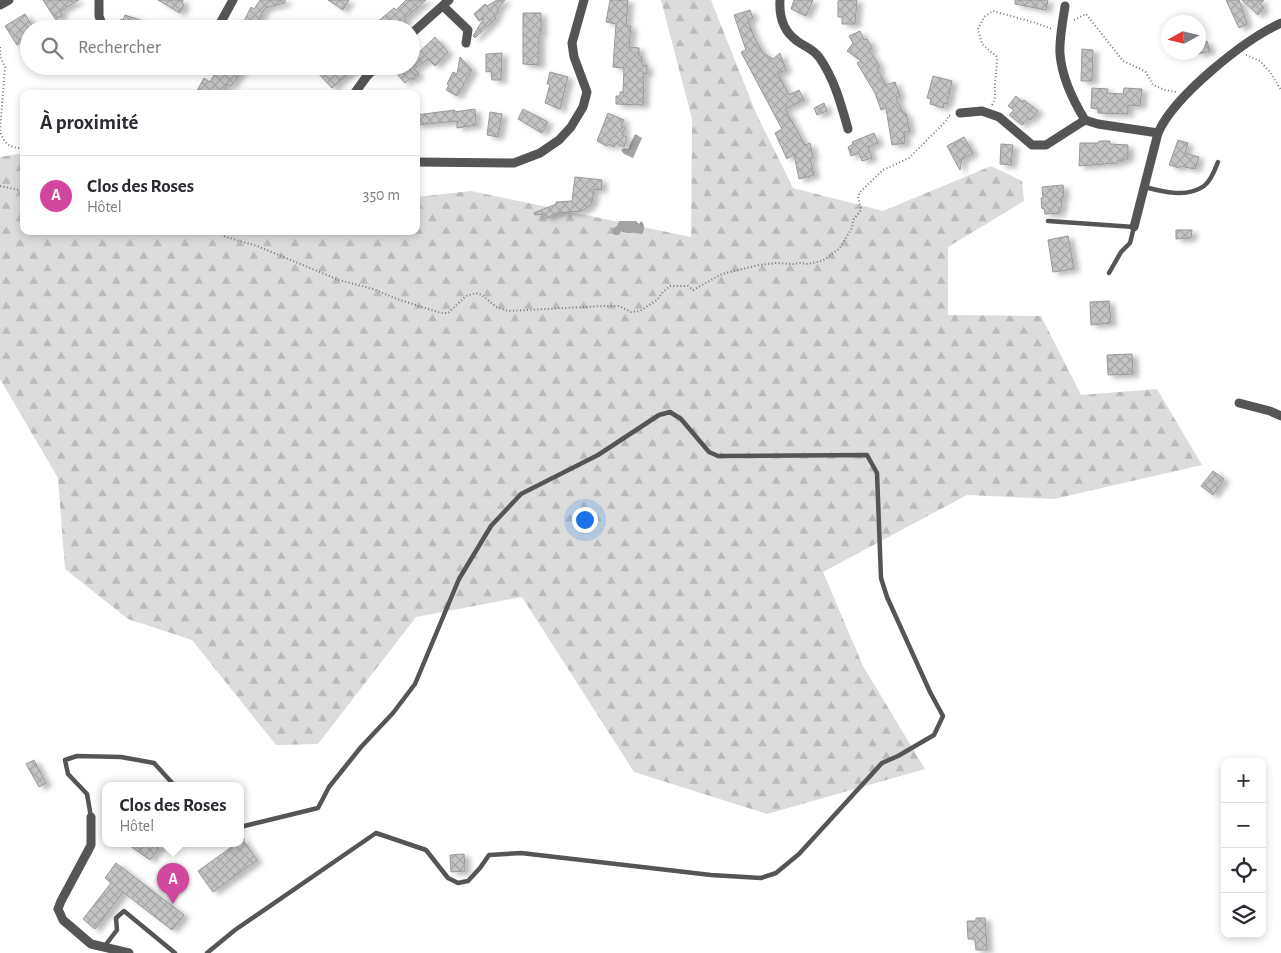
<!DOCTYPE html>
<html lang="fr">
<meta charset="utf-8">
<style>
:root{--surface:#fff;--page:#f2f2f3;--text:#2b2b33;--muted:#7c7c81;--line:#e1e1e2;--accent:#ea580c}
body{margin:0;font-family:"Alegreya Sans",sans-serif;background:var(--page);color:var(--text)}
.controls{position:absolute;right:15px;bottom:15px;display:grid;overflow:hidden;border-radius:10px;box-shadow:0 2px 8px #0003}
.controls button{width:45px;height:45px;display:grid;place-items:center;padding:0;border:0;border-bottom:1px solid var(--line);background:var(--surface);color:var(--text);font:25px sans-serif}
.compass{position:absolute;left:1161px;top:15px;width:45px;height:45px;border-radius:50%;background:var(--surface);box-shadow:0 2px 8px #0003;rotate:262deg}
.you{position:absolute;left:584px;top:519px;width:18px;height:18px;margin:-12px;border:4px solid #fff;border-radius:50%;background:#1a73e8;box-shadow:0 0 0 8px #1a73e833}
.badge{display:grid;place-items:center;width:32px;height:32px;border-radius:50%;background:var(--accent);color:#fff;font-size:16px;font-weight:700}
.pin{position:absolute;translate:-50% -41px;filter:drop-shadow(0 1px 2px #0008)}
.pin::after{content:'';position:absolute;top:26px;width:18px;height:15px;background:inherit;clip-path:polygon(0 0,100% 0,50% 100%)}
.popup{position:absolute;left:102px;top:782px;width:142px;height:65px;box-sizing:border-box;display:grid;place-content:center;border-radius:10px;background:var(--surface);filter:drop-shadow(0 1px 4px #0005);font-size:16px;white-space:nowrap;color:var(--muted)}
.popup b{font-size:19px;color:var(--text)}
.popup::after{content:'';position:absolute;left:50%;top:100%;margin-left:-10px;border:10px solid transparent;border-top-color:var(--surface)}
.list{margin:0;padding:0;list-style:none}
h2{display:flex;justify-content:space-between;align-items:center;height:65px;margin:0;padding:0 20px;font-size:21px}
h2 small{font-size:16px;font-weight:400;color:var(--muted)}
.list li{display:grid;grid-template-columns:32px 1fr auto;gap:15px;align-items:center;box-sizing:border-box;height:80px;padding:0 20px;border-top:1px solid var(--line)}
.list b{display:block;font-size:19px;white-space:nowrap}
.list p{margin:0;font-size:16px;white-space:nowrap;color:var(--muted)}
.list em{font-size:16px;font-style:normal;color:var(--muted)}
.icon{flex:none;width:28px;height:28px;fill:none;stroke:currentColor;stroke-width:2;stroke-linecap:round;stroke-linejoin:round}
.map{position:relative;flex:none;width:1281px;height:953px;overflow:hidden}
.search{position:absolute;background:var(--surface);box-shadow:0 2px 8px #0003;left:20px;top:20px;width:400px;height:55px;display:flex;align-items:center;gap:12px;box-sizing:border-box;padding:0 18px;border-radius:28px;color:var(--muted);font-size:19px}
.panel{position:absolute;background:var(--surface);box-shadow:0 2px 8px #0003;left:20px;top:90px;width:400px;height:145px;border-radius:10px}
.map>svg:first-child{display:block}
</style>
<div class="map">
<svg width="1281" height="953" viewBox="0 0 1281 953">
<defs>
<pattern id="forest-firs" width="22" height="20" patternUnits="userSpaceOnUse" patternTransform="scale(1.25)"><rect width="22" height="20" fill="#dcdcdc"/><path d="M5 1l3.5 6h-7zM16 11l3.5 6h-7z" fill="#bbb"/></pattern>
<pattern id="water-ripples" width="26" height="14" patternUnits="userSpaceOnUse" patternTransform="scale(1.25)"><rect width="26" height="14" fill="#a3a3a3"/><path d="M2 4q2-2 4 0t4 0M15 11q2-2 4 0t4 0" fill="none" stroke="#8b8b8b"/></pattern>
<pattern id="building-cross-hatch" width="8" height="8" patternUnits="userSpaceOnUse" patternTransform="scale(1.25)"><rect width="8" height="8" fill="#c4c4c4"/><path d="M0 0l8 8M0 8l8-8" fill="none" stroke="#a7a7a7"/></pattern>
<filter id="shadow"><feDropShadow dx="5.5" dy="3" stdDeviation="2.5" flood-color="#0004"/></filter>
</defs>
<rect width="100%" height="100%" fill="#fff"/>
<polygon fill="url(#forest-firs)" points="661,0 711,0 756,113 793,188 883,211 991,166 1022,181 1024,201 948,247 948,315 1041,316 1081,395 1157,389 1202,465 1054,499 967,495 823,572 863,666 925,769 767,814 634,772 522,597 416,617 318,744 276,745 192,640 128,619 65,569 58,478 0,379 0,157 24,153 24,231 416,231 416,197 471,191 691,237 692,119"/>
<g fill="url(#water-ripples)">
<polygon points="635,134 642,138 633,158 624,154 621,150 624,148 628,149"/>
<path d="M619,221H636L639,224L641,221C645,225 645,229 642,234C635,231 628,235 621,231L619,235H615L612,233V229L617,226Z"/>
</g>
<g fill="url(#building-cross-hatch)" stroke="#999" filter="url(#shadow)">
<polygon points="43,0 79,0 60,11 62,15 56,20"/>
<polygon points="158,0 183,0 182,3 184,5 180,13"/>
<polygon points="260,0 285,0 285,3 265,8 254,29 240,29 251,7 254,9"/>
<polygon points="328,0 349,0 343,10"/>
<polygon points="406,0 426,0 404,19 406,20 399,27 396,23 390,29 369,29 394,8 396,10"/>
<polygon points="497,0 505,0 497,10 498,12 494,15 496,18 475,38 473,36 484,18 479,21 474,14 485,4 487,6"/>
<polygon points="610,0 628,0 626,26 631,26 629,47 639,48 639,56 642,57 642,65 647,65 647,74 644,73 643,105 616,104 616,96 620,96 620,92 623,92 624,68 613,67 616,24 606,22"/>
<polygon points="794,0 813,0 806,16 791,9"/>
<polygon points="842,0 857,0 855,24 842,24 842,17 838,17 838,1"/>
<polygon points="1015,0 1048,0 1046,10 1015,4"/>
<polygon points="1226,0 1239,0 1247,24 1239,28"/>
<polygon points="1242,0 1264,0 1260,4 1264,8 1258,15"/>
<polygon points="750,10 753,18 748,20 754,37 763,53 773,59 780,53 786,70 778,74 789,95 799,90 804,100 785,109 805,145 810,143 813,157 810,158 814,175 799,179 794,154 787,159 775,133 782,129 741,52 746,50 734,15"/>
<polygon points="523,13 541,13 541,34 539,34 539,65 523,64"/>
<polygon points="25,14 34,29 29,29 29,36 17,45 5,26"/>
<polygon points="125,15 152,24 151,29 134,26 133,29 117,29 121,19 123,20"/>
<polygon points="860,31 864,40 867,39 872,48 869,50 880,67 877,69 886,85 895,82 900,97 896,98 903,113 906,113 910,132 904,132 905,143 892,145 886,108 881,110 875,93 857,63 861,61 847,51 853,43 849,36"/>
<polygon points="435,37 448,52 435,66 428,59 414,69 419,74 413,80 411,78 405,83 390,66 411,66 411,60"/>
<polygon points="1207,41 1210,51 1198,54 1198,44"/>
<polygon points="1082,49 1093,50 1092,81 1081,81"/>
<polygon points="502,53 501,80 492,80 491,71 486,72 486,54"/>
<polygon points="460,57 472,70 457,96 446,90 449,85 447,84 453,72 457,74"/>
<polygon points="219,66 245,66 231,86 228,84 221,94 195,94 204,78 210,82"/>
<polygon points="323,66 357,66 332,88 317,72"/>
<polygon points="550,72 568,77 560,109 545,103 550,84 547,84"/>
<polygon points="933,76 952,81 947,104 944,103 943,108 930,104 931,99 927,98"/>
<polygon points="1092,88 1108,89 1107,93 1123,94 1124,88 1142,89 1140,106 1128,105 1128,114 1098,113 1098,109 1091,108"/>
<polygon points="1016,96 1023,102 1024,100 1038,111 1030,120 1028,118 1022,125 1009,115 1014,110 1008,106"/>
<polygon points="824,103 827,111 817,115 814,108"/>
<polygon points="475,109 476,125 457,128 457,121 416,125 416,115 455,110 454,112"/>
<polygon points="523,109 548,122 542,133 518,119"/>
<polygon points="490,112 502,114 498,137 487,135"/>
<polygon points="608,113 624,120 621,126 625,128 622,135 627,137 624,147 616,143 614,147 609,144 607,146 597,141"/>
<polygon points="874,133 878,143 868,147 872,158 862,161 859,153 851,156 848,147 853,144 852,142"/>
<polygon points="964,137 973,153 962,159 960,170 947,146"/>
<polygon points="1178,140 1188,143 1185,153 1199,157 1195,169 1180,166 1179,168 1169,165"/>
<polygon points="1099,141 1110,141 1110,144 1128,145 1128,159 1123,159 1123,161 1117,161 1117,163 1079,166 1080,143 1098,143"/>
<polygon points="1001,144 1013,145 1011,165 1000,164"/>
<polygon points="575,177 602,180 601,190 594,189 592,202 589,206 582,211 557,213 547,218 545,214 535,215 534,213 556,204 556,202 572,201"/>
<polygon points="1063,185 1064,197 1061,197 1062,207 1060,207 1060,213 1045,214 1044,208 1042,209 1041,198 1043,198 1042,187"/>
<polygon points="1176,230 1192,230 1191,238 1176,239"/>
<polygon points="1068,236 1074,269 1053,272 1048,240"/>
<polygon points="1109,301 1111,323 1091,325 1090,302"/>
<polygon points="1132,354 1133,374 1108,375 1107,355"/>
<polygon points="1213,471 1224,479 1213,495 1201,486"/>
<polygon points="34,760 46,783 39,787 26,764"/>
<polygon points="244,838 244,841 257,860 213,892 198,871 237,843 240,843 240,840"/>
<polygon points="126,843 162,843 150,860"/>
<polygon points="464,854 465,871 451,872 450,855"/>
<polygon points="116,863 184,915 172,930 123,892 95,929 83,919 111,883 105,878"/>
<polygon points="976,918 985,918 987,950 976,950 975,939 968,939 967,921 976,921"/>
</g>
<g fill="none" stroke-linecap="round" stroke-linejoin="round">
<g stroke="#777" stroke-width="2" stroke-dasharray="1 2.5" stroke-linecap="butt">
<polyline points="1074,20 1086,14 1123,61 1145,71 1153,85 1165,90 1176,92"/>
<path d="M0,47V56L5,67L0,131C5,145 9,147 24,149"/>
<polyline points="1246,55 1260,61 1270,72 1281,90"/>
<path d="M992,105C997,97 994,91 995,82C996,73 997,66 997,57L982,44L978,29L984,17L993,11L1036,23L1052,29"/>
<polyline points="0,186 24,191"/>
<polyline points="181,231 190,231"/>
<polyline points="215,231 226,237 257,246 339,280 373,289 397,299 441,313 448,313 466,296 476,293 482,295 496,307 508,311 604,306 619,306 631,312 640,311 657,300 663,292 670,286 688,286 693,290 722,274 759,265 776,263 793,264 800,263 808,264 822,261 839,249 852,228 853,220 861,210 858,196 861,191 883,170 909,158 947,120 948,116 952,115"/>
</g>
<g stroke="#555" stroke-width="4.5">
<path d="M1145,187C1163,192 1187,198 1204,186C1211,181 1215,170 1218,162"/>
<polyline points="1048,221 1134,227 1130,243 1121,252 1109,273"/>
<polyline points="91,817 87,794 68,774 65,760 77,756 121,757 154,763 174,785"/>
<polyline points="104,947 117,930 116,918 124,911 175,953"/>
<polyline points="207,953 235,930 376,833 426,850 448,878 458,883 468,881 480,868 489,855 521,853 711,875 761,878 776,873 799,854 882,763 898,756 934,735 943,716 930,692 887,597 881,578 877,473 867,455 718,456 709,452 681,419 670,412 659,415 598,455 521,494 491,526 459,579 415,684 393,713 361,747 329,787 318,808 240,827"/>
</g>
<g stroke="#555" stroke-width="9">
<polyline points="99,0 99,16 104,29"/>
<path d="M780,0C779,16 783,31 797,41C805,47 812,48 819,57C834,78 841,104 848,129"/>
<polyline points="0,5 9,0"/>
<polyline points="443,6 468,30 466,43"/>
<path d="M1065,6C1063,21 1059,39 1060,54C1062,78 1072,99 1085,120"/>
<polyline points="217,29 233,0"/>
<polyline points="411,34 449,0"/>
<polyline points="354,94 367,76 377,66"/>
<polyline points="960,113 982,111 999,117 1032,145 1046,145 1085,120 1098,124 1158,133"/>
<polyline points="416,162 514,163 540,153 559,140 571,127 583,107 587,92 574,57 572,43 584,0"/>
<path d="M1134,227L1158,133C1174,96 1244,40 1281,23"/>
<polyline points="1239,403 1270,411 1281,416"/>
<polyline points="91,817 91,845 61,901 58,909 63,920 91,944 129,953"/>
</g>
</g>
</svg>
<div class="controls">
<button>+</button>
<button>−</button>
<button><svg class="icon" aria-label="locate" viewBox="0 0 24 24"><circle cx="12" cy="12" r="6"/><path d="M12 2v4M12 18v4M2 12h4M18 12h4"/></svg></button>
<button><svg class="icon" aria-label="layers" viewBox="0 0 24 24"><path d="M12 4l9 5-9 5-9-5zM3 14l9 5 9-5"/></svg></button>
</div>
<svg class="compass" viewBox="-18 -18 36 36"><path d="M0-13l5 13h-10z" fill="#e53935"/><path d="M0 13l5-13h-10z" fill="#7c7c81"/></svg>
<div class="you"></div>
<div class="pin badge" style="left:173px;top:904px;background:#d1479c">A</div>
<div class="popup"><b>Clos des Roses</b>Hôtel</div>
<div class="search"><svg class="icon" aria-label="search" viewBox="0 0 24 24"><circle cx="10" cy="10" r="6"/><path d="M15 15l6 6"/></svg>Rechercher</div>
<section class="panel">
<h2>À proximité<small></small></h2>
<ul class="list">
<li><span class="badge" style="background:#d1479c">A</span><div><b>Clos des Roses</b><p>Hôtel</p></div><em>350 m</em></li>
</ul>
</section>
</div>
